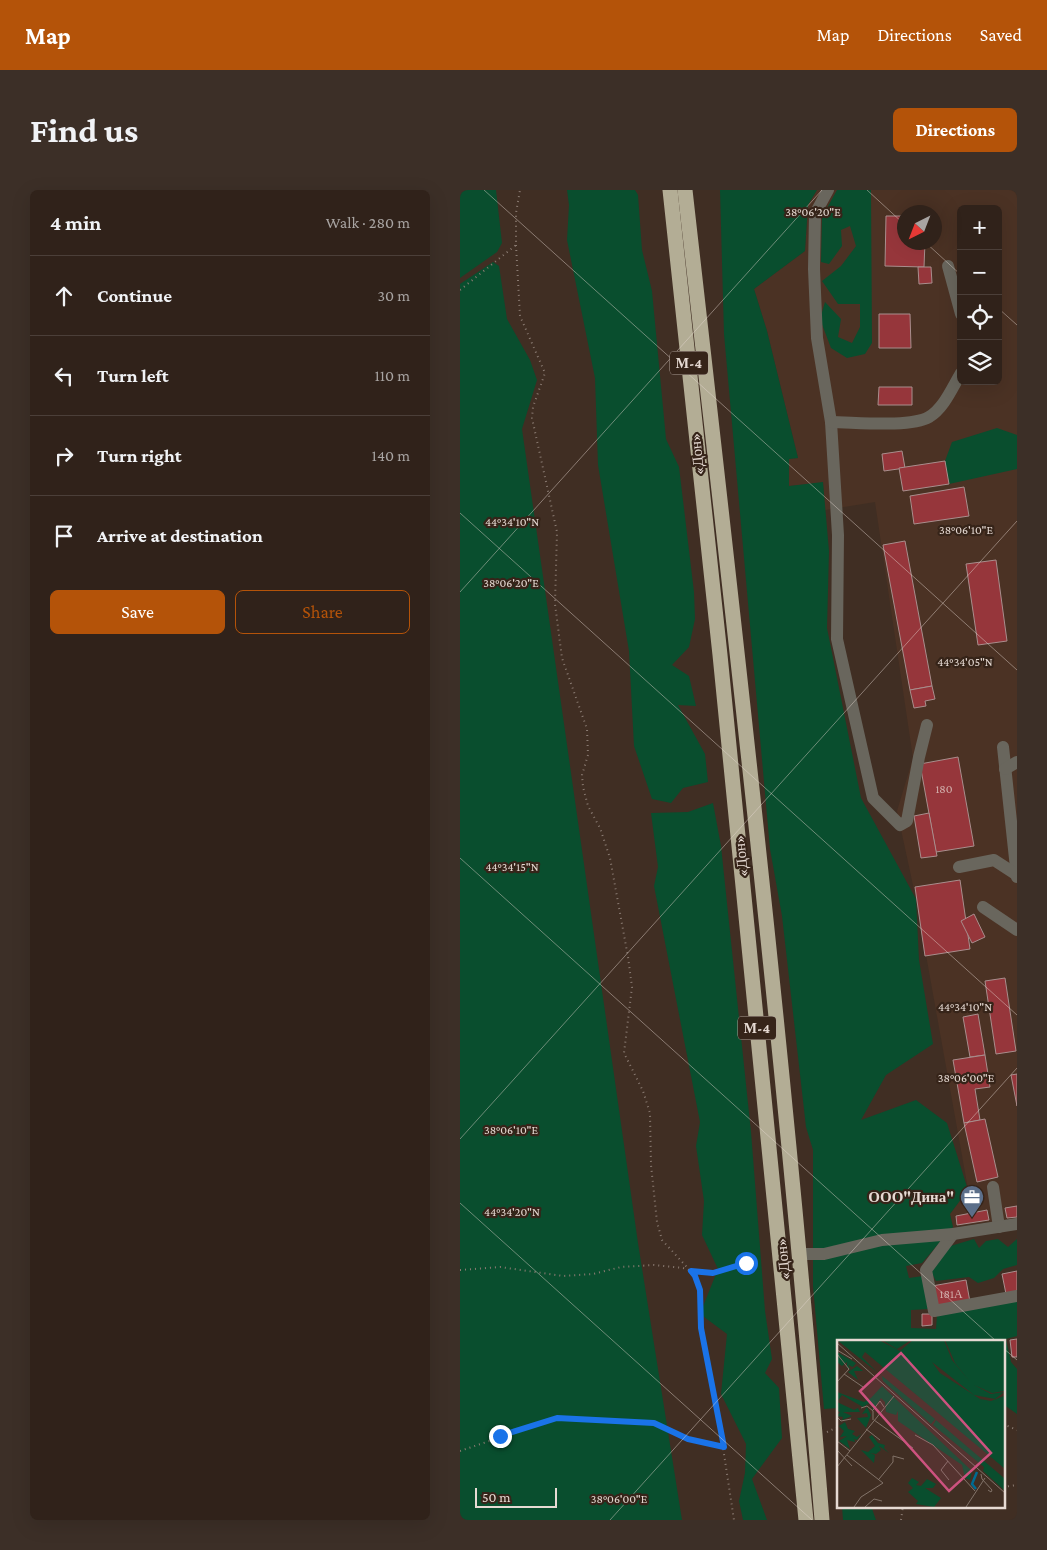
<!DOCTYPE html>
<meta charset="utf-8">
<style>
:root{--surface:#30221a;--page:#3c2f27;--text:#f1f3f6;--muted:#a8a4a2;--line:#4b3f39;--accent:#b45309}
body{margin:0;font-family:"Crimson Pro",serif;background:var(--page);color:var(--text)}
.controls{position:absolute;right:15px;top:15px;display:grid;overflow:hidden;border-radius:8px;box-shadow:0 5px 20px #0002}
.controls button{width:45px;height:45px;display:grid;place-items:center;padding:0;border:0;border-bottom:1px solid var(--line);background:var(--surface);color:var(--text);font:25px sans-serif}
.compass{position:absolute;left:437px;top:15px;width:45px;height:45px;border-radius:50%;background:var(--surface);box-shadow:0 5px 20px #0002;rotate:222deg}
.scale{position:absolute;left:15px;bottom:12px;width:82px;box-sizing:border-box;padding-left:5px;border:2px solid #e6dad3;border-top:0;font-size:14px;line-height:18px;white-space:nowrap;color:#e6dad3;-webkit-text-stroke:4px #362419;paint-order:stroke}
.stop{position:absolute;width:15px;height:15px;margin:-11px;border:4px solid #1a73e8;border-radius:50%;background:#fff}
.stop.end{background:#1a73e8;border-color:#fff;box-shadow:0 1px 5px #0008}
.list{margin:0;padding:0;list-style:none}
h2{display:flex;justify-content:space-between;align-items:center;height:65px;margin:0;padding:0 20px;font-size:21px}
h2 small{font-size:16px;font-weight:400;color:var(--muted)}
.list li{display:grid;grid-template-columns:32px 1fr auto;gap:15px;align-items:center;box-sizing:border-box;height:80px;padding:0 20px;border-top:1px solid var(--line)}
.list b{display:block;font-size:19px;white-space:nowrap}
.list em{font-size:16px;font-style:normal;color:var(--muted)}
.actions{display:flex;gap:10px;padding:15px 20px}
.actions a{flex:1;padding:11px 0;border:1px solid var(--accent);border-radius:8px;text-align:center;font-size:18px;color:var(--accent)}
.actions .main{background:var(--accent);color:#fff}
.icon{flex:none;width:28px;height:28px;fill:none;stroke:currentColor;stroke-width:2;stroke-linecap:round;stroke-linejoin:round}
.map{position:relative;flex:none;width:557px;height:1330px;overflow:hidden;border-radius:8px}
header{display:flex;align-items:center;gap:30px;box-sizing:border-box;height:70px;padding:0 25px;background:var(--accent);color:#fff}
header strong{font-size:24px}
nav{display:flex;gap:28px;margin-inline-start:auto;font-size:18px}
.intro{display:flex;align-items:center;justify-content:space-between;box-sizing:border-box;height:120px;padding:0 30px}
h1{margin:0;font-size:35px}
.button{padding:12px 22px;border-radius:8px;background:var(--accent);color:#fff;font-size:18px;font-weight:700}
main{display:flex;gap:30px;padding:0 30px}
aside{flex:1;background:var(--surface);border-radius:8px;box-shadow:0 5px 20px #0002}
.map>svg:first-child{display:block}
</style>
<header>
<strong>Map</strong>
<nav><a>Map</a><a>Directions</a><a>Saved</a></nav>
</header>
<div class="intro"><h1>Find us</h1><a class="button">Directions</a></div>
<main>
<aside>
<h2>4 min<small>Walk · 280 m</small></h2>
<ul class="list">
<li><svg class="icon" aria-label="ahead" viewBox="0 0 24 24"><path d="M12 20V5M6 11l6-6 6 6"/></svg><div><b>Continue</b></div><em>30 m</em></li>
<li><svg class="icon" aria-label="left" viewBox="0 0 24 24"><path d="M17 20v-9H6M10 6l-5 5 5 5"/></svg><div><b>Turn left</b></div><em>110 m</em></li>
<li><svg class="icon" aria-label="right" viewBox="0 0 24 24"><path d="M7 20v-9h11M14 6l5 5-5 5"/></svg><div><b>Turn right</b></div><em>140 m</em></li>
<li><svg class="icon" aria-label="arrive" viewBox="0 0 24 24"><path d="M6 21V4h12l-3 4 3 4H6"/></svg><div><b>Arrive at destination</b></div></li>
</ul>
<div class="actions"><a class="main">Save</a><a>Share</a></div>
</aside>
<div class="map">
<svg width="557" height="1330" viewBox="0 0 557 1330">
<rect width="100%" height="100%" fill="#402e23"/>
<path fill="#4b3224" fill-rule="evenodd" d="M357,0H557V1028L493,1037L490,1024L508,999L456,709L437,621L453,568L415,312L365,320L363,293L329,296V269L338,268L307,141L294,99L345,61L348,15ZM501,19H538V191H501ZM444,22H474V52H444Z"/>
<g fill="#094e2e">
<polygon points="0,0 36,0 42,53 37,62 0,88"/>
<polygon points="107,0 175,0 178,5 182,60 192,101 206,249 219,277 234,402 235,429 229,457 212,475 229,486 236,516 218,515 245,564 248,592 223,598 211,613 192,609 174,556 169,461 138,275 135,188 107,50 109,15"/>
<polygon points="260,0 357,0 348,15 345,61 294,99 307,141 338,268 329,269 329,296 363,292 369,361 367,438 401,608 456,709 459,770 473,854 426,885 401,930 456,910 487,933 508,1000 490,1024 493,1037 462,1073 446,1076 449,1088 463,1086 469,1119 451,1120 451,1138 476,1139 477,1125 557,1109 557,1146 546,1149 551,1172 557,1179 557,1224 543,1214 543,1151 378,1151 378,1218 364,1219 353,1096 353,960 346,937 322,726 310,659 264,144"/>
<polygon points="377,0 411,0 412,153 405,164 387,168 371,158 360,129 365,112 381,129 378,147 392,153 400,137 400,114 378,114 362,91 381,76 396,56 390,36 381,40 382,56 369,74 361,72 362,27"/>
<polygon points="33,72 39,76 47,129 70,170 77,190 62,239 178,1053 222,1330 0,1330 0,94"/>
<polygon points="537,238 557,245 557,279 489,294 485,271 492,252"/>
<polygon points="253,613 261,656 291,942 305,1121 312,1169 305,1183 319,1198 322,1248 292,1289 307,1330 283,1330 279,1311 285,1283 286,1254 261,1204 267,1144 240,1124 258,1079 242,1045 244,1011 236,956 240,932 194,696 198,677 191,623 228,622"/>
<polygon points="514,1049 519,1058 526,1051 538,1049 548,1057 557,1049 557,1075 543,1079 534,1088 518,1093 509,1087 476,1091 471,1082 487,1057"/>
<polygon points="382,1316 411,1316 416,1330 383,1330"/>
</g>
<g fill="#96363b" stroke="#a98e8d">
<polygon points="426,26 444,26 444,52 465,52 464,77 425,76"/>
<polygon points="458,77 471,77 472,93 459,94"/>
<polygon points="419,124 450,124 451,158 419,158"/>
<polygon points="419,197 452,197 452,215 418,215"/>
<polygon points="442,261 445,278 424,281 422,264"/>
<polygon points="485,271 489,294 443,301 439,278"/>
<polygon points="504,297 509,326 454,334 450,306"/>
<polygon points="445,351 472,496 450,500 423,355"/>
<polygon points="536,370 547,451 518,455 506,374"/>
<polygon points="472,496 475,509 465,511 466,516 454,518 450,500"/>
<polygon points="498,567 514,656 476,662 460,574"/>
<polygon points="469,623 477,666 461,668 454,626"/>
<polygon points="500,690 510,759 465,766 455,697"/>
<polygon points="514,724 525,747 512,753 501,731"/>
<polygon points="545,788 556,861 536,864 525,791"/>
<polygon points="518,824 525,865 510,867 503,827"/>
<polygon points="525,865 530,897 515,899 520,930 504,933 493,870"/>
<polygon points="557,884 557,916 551,885"/>
<polygon points="525,929 538,987 517,992 504,933"/>
<polygon points="557,1016 557,1027 547,1028 545,1018"/>
<polygon points="527,1020 529,1030 497,1035 496,1026"/>
<polygon points="557,1081 557,1102 546,1104 542,1084"/>
<polygon points="506,1090 510,1112 476,1118 472,1096"/>
<polygon points="462,1124 472,1124 472,1135 462,1136"/>
<polygon points="557,1149 557,1167 552,1167 550,1150"/>
</g>
<g fill="none" stroke-linecap="round" stroke-linejoin="round">
<g stroke="#8a7b72" stroke-width="2" stroke-dasharray="1 4" stroke-linecap="butt">
<polyline points="56,55 60,126 85,183 73,217 72,228 97,342 95,414 102,468 127,539 128,565 122,585 123,597 128,616 140,638 150,668 168,767 172,797 164,863 183,901 190,923 191,975 197,1032 202,1050 235,1086 240,1100 241,1138 259,1231 274,1330"/>
<polyline points="0,100 56,55 56,23 60,0"/>
<polyline points="0,1080 40,1077 103,1086 133,1084 161,1077 194,1075 223,1078 241,1084 253,1083 287,1073"/>
<polyline points="543,1234 557,1240"/>
<polyline points="367,1242 378,1237"/>
<polyline points="0,1261 97,1228 194,1233 228,1249 262,1257"/>
<polyline points="543,1297 557,1295"/>
<polyline points="441,1330 443,1316"/>
</g>
<g stroke="#69665d" stroke-width="12">
<polyline points="368,0 355,24 354,79 357,148 371,232 378,345 377,449 413,608 440,635 447,631 459,567 467,535"/>
<polyline points="488,76 501,124"/>
<path d="M371,232C394,232 450,238 469,227C484,218 492,198 501,183"/>
<polyline points="543,557 557,687"/>
<polyline points="545,579 557,572"/>
<polyline points="499,677 534,670 557,685"/>
<polyline points="523,717 557,740"/>
<polyline points="533,997 539,1037"/>
<polyline points="493,1044 466,1080 474,1121 557,1106"/>
<polyline points="341,1064 364,1064 422,1050 493,1044 557,1034"/>
</g>
<g stroke="#b3ad95" stroke-width="15">
<polyline points="210,0 260,465 346,1330"/>
<path d="M225,0C275,443 327,886 362,1330"/>
</g>
</g>
<g fill="none" stroke-linecap="round" stroke-linejoin="round">
<polyline stroke="#1a73e8" stroke-width="6" points="40,1246 97,1228 194,1233 228,1249 264,1257 241,1138 240,1100 235,1086 231,1081 253,1083 286,1073"/>
</g>
<path fill="none" stroke="#e6dad3" stroke-width="1" stroke-opacity="0.45" d="M24,0L557,480M407,0L444,34M465,52L501,85M538,118L557,135M0,323L557,825M0,402L362,0M0,668L536,1151M0,949L557,331M0,1013L352,1330M543,1158L557,1170M150,1330L557,878"/>
<defs>
<g id="office-pin" transform="scale(1.25)"><path d="M0 17L-7.5 6A9.5 9.5 0 1 1 7.5 6Z" fill="#5c6f8a" stroke="#362419"/><path d="M-6-3h4V-5.5h4V-3h4V5H-6ZM-1-4.5V-3h2v-1.5ZM-6 0V1H6V0Z" fill="#fff"/></g>
</defs>
<g fill-rule="evenodd">
<use href="#office-pin" x="512" y="1007"/>
</g>
<g text-anchor="middle" stroke-width="4.5" stroke-linejoin="round" paint-order="stroke">
<g font-size="12" fill="#d2b1ad">
<text x="484" y="603">180</text>
<text x="491" y="1108">181А</text>
</g>
<g fill="#362419" stroke="#b1a39b" stroke-width="1">
<rect x="210" y="161.5" width="38" height="23" rx="4"/>
<rect x="278" y="826.5" width="38" height="23" rx="4"/>
</g>
<g font-size="14" font-weight="bold" fill="#e6dad3">
<text x="229" y="178">М-4</text>
<text x="297" y="843">М-4</text>
</g>
<g font-size="15" fill="#e6dad3" stroke="#362419">
<text transform="translate(237 264) rotate(-96)" y="5">«Дон»</text>
<text transform="translate(281 666) rotate(-96)" y="5">«Дон»</text>
<text transform="translate(323 1069) rotate(-96)" y="5">«Дон»</text>
</g>
<g font-size="15" font-weight="bold" fill="#e6dad3" stroke="#362419" text-anchor="end">
<text x="494" y="1012">ООО"Дина"</text>
</g>
</g>
<g transform="translate(377 1150)">
<rect width="168" height="168" fill="#402e23"/>
<path d="M0,0H42L63,11L76,0H107L115,20L134,43L118,23L108,0H167V51L155,53L137,45L154,54L167,52L158,59L137,55L95,22L103,33L143,59L154,61L167,56V128L28,12L25,17L39,31L98,79L94,84L46,41L45,36ZM45,0H74L60,9ZM0,12L19,23L16,27L11,25L14,30L20,26L26,31H17L21,40L11,32L14,30L10,27V22L5,26L0,22ZM45,46L135,131L133,140L128,138L125,125L61,81V71L59,75L49,72L48,62L44,58L36,70L34,62L26,67L5,55L0,62L17,70L21,68L23,72H6L15,76L5,80L6,77L0,76L3,72L0,71V52L27,62L34,58ZM30,67L34,75L29,88L20,78L31,77L30,73L25,74ZM99,80L167,138V150L146,131L147,127L96,85ZM8,82L11,89L18,91L15,94L20,97L24,94L20,100L17,99L18,102L10,100L13,109L2,101L10,96L3,97L7,91L2,86ZM35,95L41,103L48,105L47,108L52,113L42,106L44,110L39,114L33,113L38,115L37,123L24,110L31,112L38,106L32,97ZM75,138L82,142L79,145L84,146L90,139L99,144L96,148H88L104,158L97,167L79,164L81,161L71,152L76,148L71,143Z" fill="#094e2e"/>
<path fill="none" stroke="#006b92" stroke-width="2.5" d="M139,149L135,144L140,132"/>
<path fill="none" stroke="#827369" stroke-width="1" d="M0,3L168,153M0,10L15,19M0,14L12,29L0,42M7,34L26,47M24,68L30,66L36,71V80M36,70L43,61L47,67M0,77L4,81L14,79M37,80L76,108M29,89L43,100M78,95L96,105L138,151M0,101L13,111M0,110L15,126M10,115L46,143L24,157L17,167M111,121L104,130L112,140M0,127L57,56M144,134L145,139L155,150L154,152L151,150M42,139L56,122V116L67,119M28,167L37,159L45,161M129,167L148,138"/>
<path fill="#cd527f" fill-opacity="0.15" stroke="#cd527f" stroke-width="2.5" d="M64,13L154,113L112,151L23,51Z"/>
<rect width="168" height="168" fill="none" stroke="#e6dad3" stroke-width="2.5"/>
</g>
<g font-size="12" text-anchor="middle" fill="#e6dad3" stroke="#362419" stroke-width="4.5" stroke-linejoin="round" paint-order="stroke">
<text x="353" y="26">38°06'20"E</text>
<text x="52" y="336">44°34'10"N</text>
<text x="506" y="344">38°06'10"E</text>
<text x="51" y="397">38°06'20"E</text>
<text x="505" y="476">44°34'05"N</text>
<text x="52" y="681">44°34'15"N</text>
<text x="505" y="821">44°34'10"N</text>
<text x="506" y="892">38°06'00"E</text>
<text x="51" y="944">38°06'10"E</text>
<text x="52" y="1026">44°34'20"N</text>
<text x="159" y="1313">38°06'00"E</text>
</g>
</svg>
<div class="controls">
<button>+</button>
<button>−</button>
<button><svg class="icon" aria-label="locate" viewBox="0 0 24 24"><circle cx="12" cy="12" r="6"/><path d="M12 2v4M12 18v4M2 12h4M18 12h4"/></svg></button>
<button><svg class="icon" aria-label="layers" viewBox="0 0 24 24"><path d="M12 4l9 5-9 5-9-5zM3 14l9 5 9-5"/></svg></button>
</div>
<svg class="compass" viewBox="-18 -18 36 36"><path d="M0-13l5 13h-10z" fill="#e53935"/><path d="M0 13l5-13h-10z" fill="#a8a4a2"/></svg>
<div class="scale">50 m</div>
<div class="stop" style="left:286px;top:1073px"></div>
<div class="stop end" style="left:40px;top:1246px"></div>
</div>
</main>
